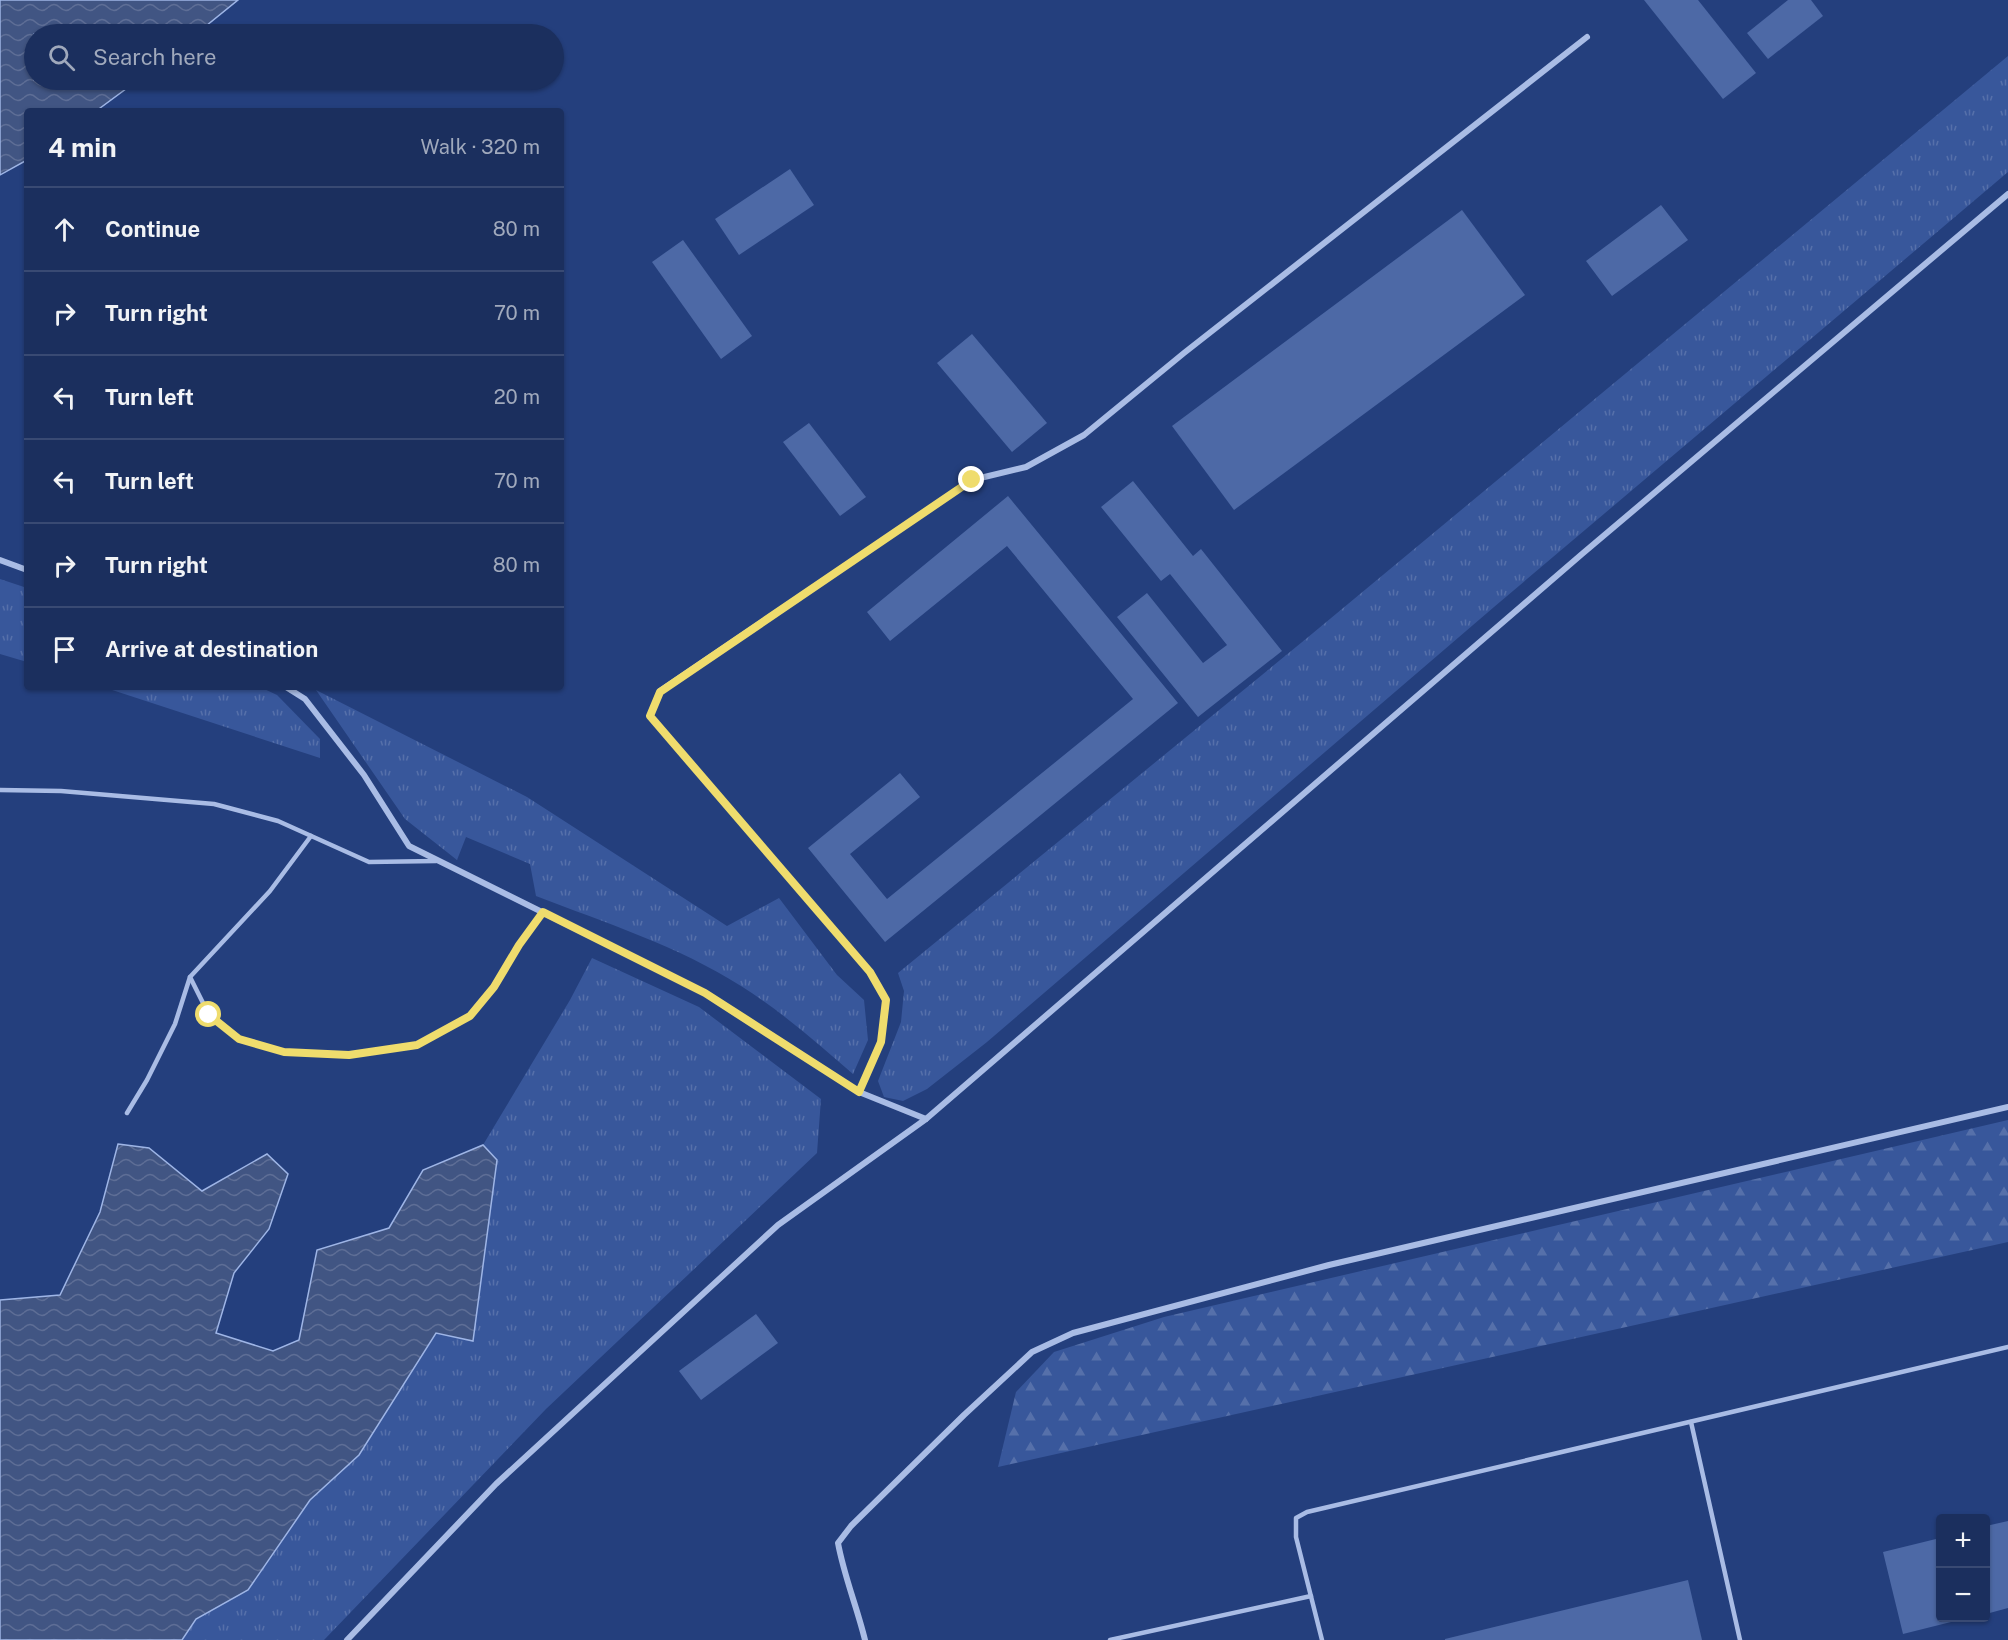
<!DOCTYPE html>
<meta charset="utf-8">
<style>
:root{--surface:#1b2f5e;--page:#283b67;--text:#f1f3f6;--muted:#a0a9bc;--line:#394a73}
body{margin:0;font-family:"Public Sans",sans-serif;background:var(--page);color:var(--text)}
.controls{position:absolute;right:18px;bottom:18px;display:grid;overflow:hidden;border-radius:6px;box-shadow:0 2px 4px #0004}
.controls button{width:54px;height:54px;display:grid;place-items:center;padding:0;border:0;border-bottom:2px solid var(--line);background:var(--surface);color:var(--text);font:30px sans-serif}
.stop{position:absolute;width:18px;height:18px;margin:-14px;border:4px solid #efdc6d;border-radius:50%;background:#fff}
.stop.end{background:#efdc6d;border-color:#fff;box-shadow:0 2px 6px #0008}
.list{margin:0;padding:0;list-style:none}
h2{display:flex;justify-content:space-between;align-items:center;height:78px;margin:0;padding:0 24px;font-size:26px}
h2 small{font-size:20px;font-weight:400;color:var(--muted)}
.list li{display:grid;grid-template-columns:39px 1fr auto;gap:18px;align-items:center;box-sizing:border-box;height:84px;padding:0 24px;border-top:2px solid var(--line)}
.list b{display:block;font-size:22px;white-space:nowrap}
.list em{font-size:20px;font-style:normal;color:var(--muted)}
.icon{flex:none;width:33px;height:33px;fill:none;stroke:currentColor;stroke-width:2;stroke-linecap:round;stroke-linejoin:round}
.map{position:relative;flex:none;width:2008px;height:1640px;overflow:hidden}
.search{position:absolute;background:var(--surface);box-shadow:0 2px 4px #0004;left:24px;top:24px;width:540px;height:66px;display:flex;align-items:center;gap:15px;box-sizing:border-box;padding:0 21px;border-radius:33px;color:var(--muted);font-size:22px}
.panel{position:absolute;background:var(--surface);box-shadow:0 2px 4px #0004;left:24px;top:108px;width:540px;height:582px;border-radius:6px}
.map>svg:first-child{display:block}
</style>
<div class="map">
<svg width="2008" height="1640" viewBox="0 0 2008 1640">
<defs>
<pattern id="grass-tufts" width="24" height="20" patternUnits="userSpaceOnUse" patternTransform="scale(1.5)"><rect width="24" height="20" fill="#38579b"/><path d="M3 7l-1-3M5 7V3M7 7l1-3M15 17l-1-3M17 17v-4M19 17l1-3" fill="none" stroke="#5670aa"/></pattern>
<pattern id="forest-firs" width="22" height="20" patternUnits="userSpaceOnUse" patternTransform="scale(1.5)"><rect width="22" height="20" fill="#38579b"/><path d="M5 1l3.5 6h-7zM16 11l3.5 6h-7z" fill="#5670aa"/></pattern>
<pattern id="water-waves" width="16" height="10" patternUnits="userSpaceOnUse" patternTransform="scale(1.5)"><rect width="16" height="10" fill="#415583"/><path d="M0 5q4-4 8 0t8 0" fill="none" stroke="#5e6e96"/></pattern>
</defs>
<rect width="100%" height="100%" fill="#243f7d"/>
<g fill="url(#grass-tufts)">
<polygon points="2008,56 2008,172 1494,607 987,1042 927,1089 903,1101 884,1097 878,1081 901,1022 904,991 898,973 1307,638"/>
<polygon points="0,579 27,588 27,662 0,654"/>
<polygon points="103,687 260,687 277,695 320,739 320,758"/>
<path d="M316,690L527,797L727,926L779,898L837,975L864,1000L868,1040L853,1074C817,1043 781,1011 741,986C678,946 606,923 536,896L530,864L466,837L457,860L405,819Z"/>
<polygon points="592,958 699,1007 821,1099 817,1153 546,1409 324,1640 182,1640 196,1619 248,1590 310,1500 359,1455 436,1333 473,1341 497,1160 483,1145 570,1000"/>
</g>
<polygon fill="url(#forest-firs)" points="2008,1120 2008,1242 998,1467 1016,1392 1054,1352 1164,1317"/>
<g fill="url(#water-waves)" stroke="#9eb5e6" stroke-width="1.5">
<polygon points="0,0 238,0 196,34 34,34 34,80 138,80 96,111 27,111 27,160 0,175"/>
<polygon points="118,1144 149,1148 202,1191 267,1154 288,1174 269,1229 234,1273 216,1333 273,1351 299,1340 317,1250 389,1228 423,1170 483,1145 497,1160 473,1341 436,1333 359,1455 310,1500 248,1590 196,1619 182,1640 0,1640 0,1300 60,1295 100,1212"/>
</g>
<g fill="#4d69a6">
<polygon points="1644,0 1698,0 1756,73 1723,99"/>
<polygon points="1788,0 1811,0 1823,16 1768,59 1747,33"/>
<polygon points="790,169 814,205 739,255 715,219"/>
<polygon points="1661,205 1688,240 1612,296 1586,261"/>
<polygon points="1462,210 1525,295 1234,510 1172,426"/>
<polygon points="683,240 752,336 721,359 652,262"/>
<polygon points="972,334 1047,423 1012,452 937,363"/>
<polygon points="809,423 866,497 840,516 783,442"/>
<polygon points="1133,481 1193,556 1201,549 1282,651 1198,717 1117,617 1147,593 1203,663 1227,645 1170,574 1161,581 1101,507"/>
<polygon points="1008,496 1178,703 885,942 808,848 900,773 920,797 850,854 887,899 1133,699 1007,546 890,641 867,612"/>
<polygon points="756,1314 778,1343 701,1400 679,1371"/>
<polygon points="2008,1521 2008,1608 1986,1614 1986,1526"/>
<polygon points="1940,1538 1940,1618 1967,1618 1903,1634 1883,1552"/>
<polygon points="1688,1580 1702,1640 1445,1640 1445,1639"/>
</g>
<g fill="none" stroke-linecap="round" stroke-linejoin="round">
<g stroke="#a9bce5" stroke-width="4.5">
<polyline points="0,790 61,791 214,804 278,821 369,862 436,861"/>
<polyline points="190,977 209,1015 239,1039 284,1052 349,1055 417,1045 470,1016 494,987 519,945 543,912"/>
<polyline points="127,1113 147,1080 175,1024 190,977 270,891 311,836"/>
<polyline points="1691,1422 1740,1640"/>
<polyline points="1110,1640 1311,1596"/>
<polyline points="1322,1640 1296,1537 1296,1518 1307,1512 2008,1347"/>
</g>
<g stroke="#a9bce5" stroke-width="6">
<polyline points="0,560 27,570"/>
<polyline points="286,687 305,699 364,775 409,846 705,993 859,1092 926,1119"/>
<polyline points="859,1092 881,1042 886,1000 870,972 650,716 660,691 972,480 1026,467 1084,435 1184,353 1587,37"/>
<polyline points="347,1640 496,1484 778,1225 926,1119 1582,554 2008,194"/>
<path d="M865,1640C857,1607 844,1576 838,1543L851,1526L964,1415L1032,1352L1073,1333L1329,1265L2008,1107"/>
</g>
</g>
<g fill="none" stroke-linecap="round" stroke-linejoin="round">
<polyline stroke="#efdc6d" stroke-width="8" points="209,1015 239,1039 284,1052 349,1055 417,1045 470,1016 494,987 519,945 543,912 705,993 859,1092 881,1042 886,1000 870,972 650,716 660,692 972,480"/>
</g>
</svg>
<div class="controls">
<button>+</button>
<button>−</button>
</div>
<div class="stop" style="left:209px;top:1015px"></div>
<div class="stop end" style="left:972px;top:480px"></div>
<div class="search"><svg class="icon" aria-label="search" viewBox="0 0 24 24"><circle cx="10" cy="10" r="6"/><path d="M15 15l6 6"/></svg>Search here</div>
<section class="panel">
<h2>4 min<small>Walk · 320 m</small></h2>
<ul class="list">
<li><svg class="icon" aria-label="ahead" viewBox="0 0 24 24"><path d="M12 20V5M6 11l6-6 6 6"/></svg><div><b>Continue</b></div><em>80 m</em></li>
<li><svg class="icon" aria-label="right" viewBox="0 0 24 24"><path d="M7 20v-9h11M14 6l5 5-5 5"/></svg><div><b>Turn right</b></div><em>70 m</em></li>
<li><svg class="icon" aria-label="left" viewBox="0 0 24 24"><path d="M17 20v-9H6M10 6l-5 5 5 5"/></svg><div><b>Turn left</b></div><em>20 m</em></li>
<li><svg class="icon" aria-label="left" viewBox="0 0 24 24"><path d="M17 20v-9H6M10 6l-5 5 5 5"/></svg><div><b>Turn left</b></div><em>70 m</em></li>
<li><svg class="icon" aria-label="right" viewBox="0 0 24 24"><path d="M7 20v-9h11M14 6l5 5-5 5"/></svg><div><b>Turn right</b></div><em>80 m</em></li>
<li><svg class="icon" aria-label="arrive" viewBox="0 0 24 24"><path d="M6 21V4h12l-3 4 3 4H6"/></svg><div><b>Arrive at destination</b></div></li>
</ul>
</section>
</div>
